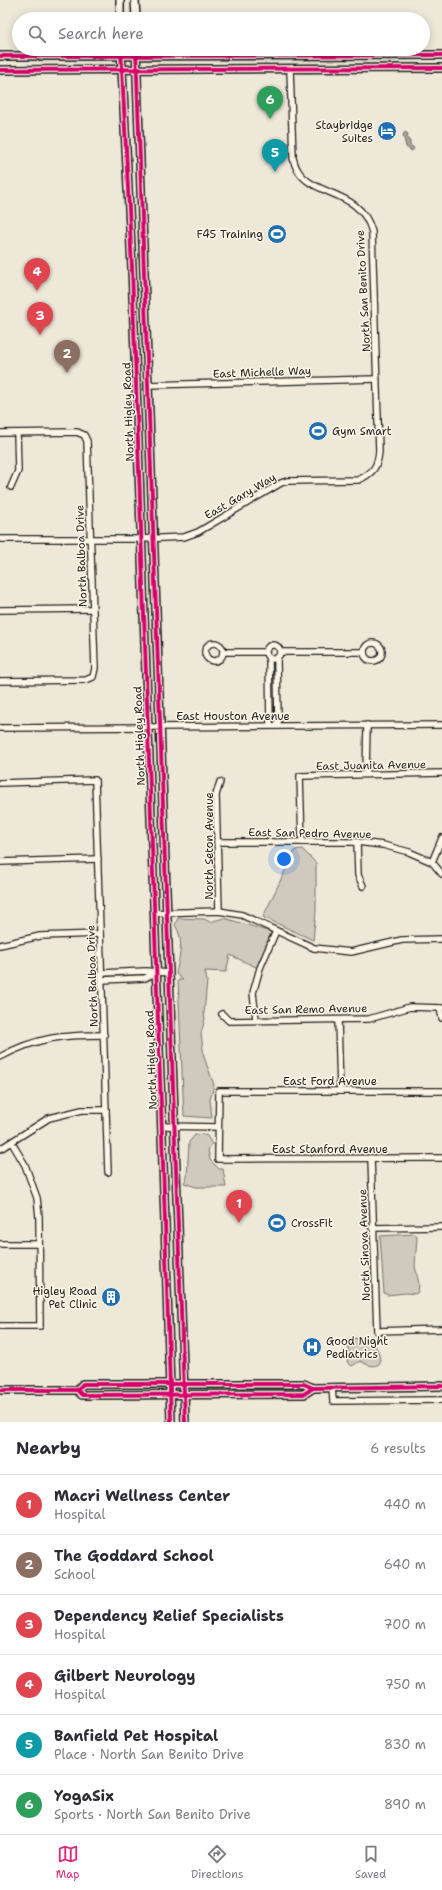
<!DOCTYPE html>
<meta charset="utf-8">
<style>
:root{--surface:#fff;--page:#f7f7f7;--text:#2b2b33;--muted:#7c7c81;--line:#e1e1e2;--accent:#db2777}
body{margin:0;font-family:"Shantell Sans",sans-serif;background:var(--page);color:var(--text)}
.you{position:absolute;left:284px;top:859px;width:14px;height:14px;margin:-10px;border:3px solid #fff;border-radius:50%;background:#1a73e8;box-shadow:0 0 0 6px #1a73e833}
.badge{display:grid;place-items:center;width:26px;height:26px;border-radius:50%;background:var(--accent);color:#fff;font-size:13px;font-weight:700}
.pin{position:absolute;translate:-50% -33px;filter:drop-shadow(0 1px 2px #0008)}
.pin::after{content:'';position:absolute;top:21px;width:14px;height:12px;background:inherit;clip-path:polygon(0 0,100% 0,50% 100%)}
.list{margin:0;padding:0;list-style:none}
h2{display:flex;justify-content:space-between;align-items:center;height:52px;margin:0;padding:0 16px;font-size:17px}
h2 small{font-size:13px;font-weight:400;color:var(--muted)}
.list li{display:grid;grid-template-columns:26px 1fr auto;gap:12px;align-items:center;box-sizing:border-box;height:60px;padding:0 16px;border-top:1px solid var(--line)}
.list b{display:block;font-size:15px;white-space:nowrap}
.list p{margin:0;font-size:13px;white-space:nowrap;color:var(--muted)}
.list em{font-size:13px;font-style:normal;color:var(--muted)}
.icon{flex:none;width:22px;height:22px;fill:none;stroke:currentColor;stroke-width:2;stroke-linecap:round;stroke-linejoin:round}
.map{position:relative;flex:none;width:442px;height:1422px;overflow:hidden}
.search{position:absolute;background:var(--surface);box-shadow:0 2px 10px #0003;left:12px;right:12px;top:12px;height:44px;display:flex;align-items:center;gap:10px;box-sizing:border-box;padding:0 14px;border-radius:22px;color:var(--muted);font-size:15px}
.sheet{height:412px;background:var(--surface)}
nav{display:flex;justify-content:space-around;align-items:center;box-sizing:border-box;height:56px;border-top:1px solid var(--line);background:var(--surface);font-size:11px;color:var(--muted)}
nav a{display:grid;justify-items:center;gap:2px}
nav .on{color:var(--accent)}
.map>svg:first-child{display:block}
</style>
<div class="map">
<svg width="442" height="1422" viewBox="0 0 442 1422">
<rect width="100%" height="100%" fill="#eee8d9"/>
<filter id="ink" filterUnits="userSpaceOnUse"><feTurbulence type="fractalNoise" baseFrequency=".025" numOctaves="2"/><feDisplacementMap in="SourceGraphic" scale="8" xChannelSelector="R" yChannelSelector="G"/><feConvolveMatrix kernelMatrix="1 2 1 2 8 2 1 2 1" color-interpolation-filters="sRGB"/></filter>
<g filter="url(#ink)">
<g fill="#cfcabd" stroke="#76736c">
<polygon points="302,849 316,863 316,912 313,940 263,917 295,850"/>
<path d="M178,918L204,919L210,922L224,918L271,932L258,968L230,955L226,972L205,971L207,981L204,1013L205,1019L201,1033L204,1057L214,1085L210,1100L212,1118L184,1116L178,980H183L176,974C179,957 185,941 175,925Z"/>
<polygon points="202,1134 207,1136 212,1144 208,1150 210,1160 219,1169 223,1169 226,1187 196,1187 184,1183 187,1177 189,1142 195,1135"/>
<polygon points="414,1234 417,1237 415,1266 419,1284 418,1292 415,1294 406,1293 387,1295 384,1293 380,1236"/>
<path d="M362,1338C375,1340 380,1351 380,1363C374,1369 366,1364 360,1361L352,1366L347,1362L349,1352L346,1339Z"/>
</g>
<polygon fill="#a7a299" stroke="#6f6c67" points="405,132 408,134 407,138 410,141 410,145 414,148 412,151 406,147 403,135"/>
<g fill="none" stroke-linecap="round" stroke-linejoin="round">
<g stroke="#1c1c1c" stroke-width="8">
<g id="minor">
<polyline points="148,385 376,379"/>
<polyline points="0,433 77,432 84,435 87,441 95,668 93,677 86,680 0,681"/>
<polyline points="11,487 18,471 17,433"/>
<path d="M0,539H141L184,537L198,532L281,483L287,481L358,480C372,474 378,467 379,451L372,232C359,183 302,201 293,158L290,69"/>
<polyline points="0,610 92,609"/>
<circle cx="214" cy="652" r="9"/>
<circle cx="373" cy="652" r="9"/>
<circle cx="273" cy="652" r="7"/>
<polyline points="223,652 265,652"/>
<polyline points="280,652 364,652"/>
<polyline points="277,658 278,725"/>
<polyline points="269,659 270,725"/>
<polyline points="0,728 442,725"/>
<polyline points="366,774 367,725"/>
<polyline points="0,783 95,780 108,1172"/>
<polyline points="217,842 357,842 383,845 409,852 432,862 442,874"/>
<polyline points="302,842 300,776 442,773"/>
<polyline points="357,842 358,875 363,886"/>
<polyline points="0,862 98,859"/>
<polyline points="432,862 442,838"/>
<polyline points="219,911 216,795 220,782"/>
<polyline points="154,913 219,911 242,915 314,948 351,952 402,940 442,939"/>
<polyline points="0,945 40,936 100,934"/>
<polyline points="102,973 146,971 169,973"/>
<polyline points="102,980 145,978 156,973"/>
<polyline points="440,1008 442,1018"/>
<polyline points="222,1014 229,1021 369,1019 410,1007 442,1008"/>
<polyline points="256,1019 253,993 260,968 276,931"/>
<polyline points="338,1020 340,1091"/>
<path d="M0,1057C37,1037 63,1035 104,1035"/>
<polyline points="442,1091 219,1091 218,1159 442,1158"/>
<polyline points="162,1126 218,1127"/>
<polyline points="0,1149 49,1118 82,1110 106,1110"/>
<polyline points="371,1158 377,1331 442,1329"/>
<polyline points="372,1228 442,1227"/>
<polyline points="0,1244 39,1244"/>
<polyline points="0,1326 40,1326 39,1217 37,1198 25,1165 12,1143"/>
<polyline points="332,1387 333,1401 442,1400"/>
</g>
</g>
<g stroke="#1c1c1c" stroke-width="10">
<g id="major">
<polyline points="120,0 120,19"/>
<polyline points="135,0 136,19"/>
<polyline points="121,49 132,268 165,1222 171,1422"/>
<polyline points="136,49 185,1422"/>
<polyline points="0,56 442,55"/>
<polyline points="0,70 442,68"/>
<polyline points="0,1390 77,1390 82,1395 304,1394 313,1388"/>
<polyline points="77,1390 83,1384 304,1384 313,1388 442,1386"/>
</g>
</g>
<use href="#minor" stroke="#fcf5e5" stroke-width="5.5"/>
<use href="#major" stroke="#fcf5e5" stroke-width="7"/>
<g stroke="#fcf5e5" stroke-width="6">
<g id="cycleway">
<polyline points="121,49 132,268 165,1222 171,1422"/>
<polyline points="136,49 185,1422"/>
<polyline points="0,56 442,55"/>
<polyline points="0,70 442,68"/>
<polyline points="0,1390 77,1390 82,1395 304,1394 313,1388"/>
<polyline points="77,1390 83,1384 304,1384 313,1388 442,1386"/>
</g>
</g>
<use href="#cycleway" stroke="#d6006c" stroke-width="4"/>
</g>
</g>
<defs>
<g id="hotel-disc" transform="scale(1)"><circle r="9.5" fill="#1f6fb2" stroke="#fcf5e5"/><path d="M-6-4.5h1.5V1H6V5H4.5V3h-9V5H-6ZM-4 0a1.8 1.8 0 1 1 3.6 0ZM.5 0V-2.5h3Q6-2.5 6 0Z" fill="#fff"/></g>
<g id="stadium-disc" transform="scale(1)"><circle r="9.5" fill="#1f6fb2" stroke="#fcf5e5"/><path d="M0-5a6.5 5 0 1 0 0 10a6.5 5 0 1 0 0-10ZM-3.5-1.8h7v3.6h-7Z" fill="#fff"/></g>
<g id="building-disc" transform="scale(1)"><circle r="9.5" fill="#1f6fb2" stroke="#fcf5e5"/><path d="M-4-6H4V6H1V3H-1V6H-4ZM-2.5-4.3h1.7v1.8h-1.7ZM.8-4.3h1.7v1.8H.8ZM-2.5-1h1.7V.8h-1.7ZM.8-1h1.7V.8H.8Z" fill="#fff"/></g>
<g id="hospital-disc" transform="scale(1)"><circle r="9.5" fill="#1f6fb2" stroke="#fcf5e5"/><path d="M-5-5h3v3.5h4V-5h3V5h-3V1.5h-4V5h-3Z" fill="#fff"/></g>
</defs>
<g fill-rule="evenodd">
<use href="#hotel-disc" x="387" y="131"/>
<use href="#stadium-disc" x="277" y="234"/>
<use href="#stadium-disc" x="318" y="431"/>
<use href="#stadium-disc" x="277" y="1223"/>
<use href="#building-disc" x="111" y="1297"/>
<use href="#hospital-disc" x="312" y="1347"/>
</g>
<g text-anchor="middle" stroke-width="3" stroke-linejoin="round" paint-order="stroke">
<g font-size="11" fill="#1c1c1c" stroke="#fcf5e5" text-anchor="end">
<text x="373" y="129">Staybridge<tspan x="373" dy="13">Suites</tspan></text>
<text x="263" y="238">F45 Training</text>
<text x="332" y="435" text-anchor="start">Gym Smart</text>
<text x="291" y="1227" text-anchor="start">CrossFit</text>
<text x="97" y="1295">Higley Road<tspan x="97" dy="13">Pet Clinic</tspan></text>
<text x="326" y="1345" text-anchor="start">Good Night<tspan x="326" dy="13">Pediatrics</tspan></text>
</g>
<g font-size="11" fill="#1c1c1c" stroke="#fcf5e5">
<text transform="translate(363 291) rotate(-93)" y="4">North San Benito Drive</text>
<text transform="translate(262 372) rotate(-2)" y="4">East Michelle Way</text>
<text transform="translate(128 412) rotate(-92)" y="4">North Higley Road</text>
<text transform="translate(240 496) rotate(-30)" y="4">East Gary Way</text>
<text transform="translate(81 556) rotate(-92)" y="4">North Balboa Drive</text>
<text x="233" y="720">East Houston Avenue</text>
<text transform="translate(139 736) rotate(-92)" y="4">North Higley Road</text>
<text transform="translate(371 765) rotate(-1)" y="4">East Juanita Avenue</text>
<text transform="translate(310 833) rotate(1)" y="4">East San Pedro Avenue</text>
<text transform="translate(209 846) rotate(-90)" y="4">North Seton Avenue</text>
<text transform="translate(92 976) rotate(-92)" y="4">North Balboa Drive</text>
<text transform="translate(306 1009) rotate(-1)" y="4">East San Remo Avenue</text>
<text transform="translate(151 1060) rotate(-92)" y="4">North Higley Road</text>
<text x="330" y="1085">East Ford Avenue</text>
<text x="330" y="1153">East Stanford Avenue</text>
<text transform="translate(364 1245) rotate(-92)" y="4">North Sinova Avenue</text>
</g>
</g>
</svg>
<div class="you"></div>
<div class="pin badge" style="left:239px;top:1223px;background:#e0444e">1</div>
<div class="pin badge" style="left:67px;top:373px;background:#8d6e63">2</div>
<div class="pin badge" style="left:40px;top:335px;background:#e0444e">3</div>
<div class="pin badge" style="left:37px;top:291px;background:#e0444e">4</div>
<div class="pin badge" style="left:275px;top:172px;background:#0f9aa8">5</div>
<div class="pin badge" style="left:270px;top:119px;background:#2e9e5b">6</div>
<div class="search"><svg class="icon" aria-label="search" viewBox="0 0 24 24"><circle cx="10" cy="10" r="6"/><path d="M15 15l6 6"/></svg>Search here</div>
</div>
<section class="sheet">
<h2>Nearby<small>6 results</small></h2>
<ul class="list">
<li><span class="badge" style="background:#e0444e">1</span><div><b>Macri Wellness Center</b><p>Hospital</p></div><em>440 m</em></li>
<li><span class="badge" style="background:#8d6e63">2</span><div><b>The Goddard School</b><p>School</p></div><em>640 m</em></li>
<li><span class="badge" style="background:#e0444e">3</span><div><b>Dependency Relief Specialists</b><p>Hospital</p></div><em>700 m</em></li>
<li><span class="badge" style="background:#e0444e">4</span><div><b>Gilbert Neurology</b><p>Hospital</p></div><em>750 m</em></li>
<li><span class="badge" style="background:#0f9aa8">5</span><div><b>Banfield Pet Hospital</b><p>Place · North San Benito Drive</p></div><em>830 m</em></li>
<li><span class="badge" style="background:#2e9e5b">6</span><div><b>YogaSix</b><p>Sports · North San Benito Drive</p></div><em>890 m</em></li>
</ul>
</section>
<nav>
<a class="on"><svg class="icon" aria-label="map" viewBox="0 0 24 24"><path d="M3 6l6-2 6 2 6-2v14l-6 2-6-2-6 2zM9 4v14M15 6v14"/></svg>Map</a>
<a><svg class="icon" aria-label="directions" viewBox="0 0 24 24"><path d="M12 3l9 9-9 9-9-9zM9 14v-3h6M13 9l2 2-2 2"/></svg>Directions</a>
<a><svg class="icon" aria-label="saved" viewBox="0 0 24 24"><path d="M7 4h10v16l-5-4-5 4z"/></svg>Saved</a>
</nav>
